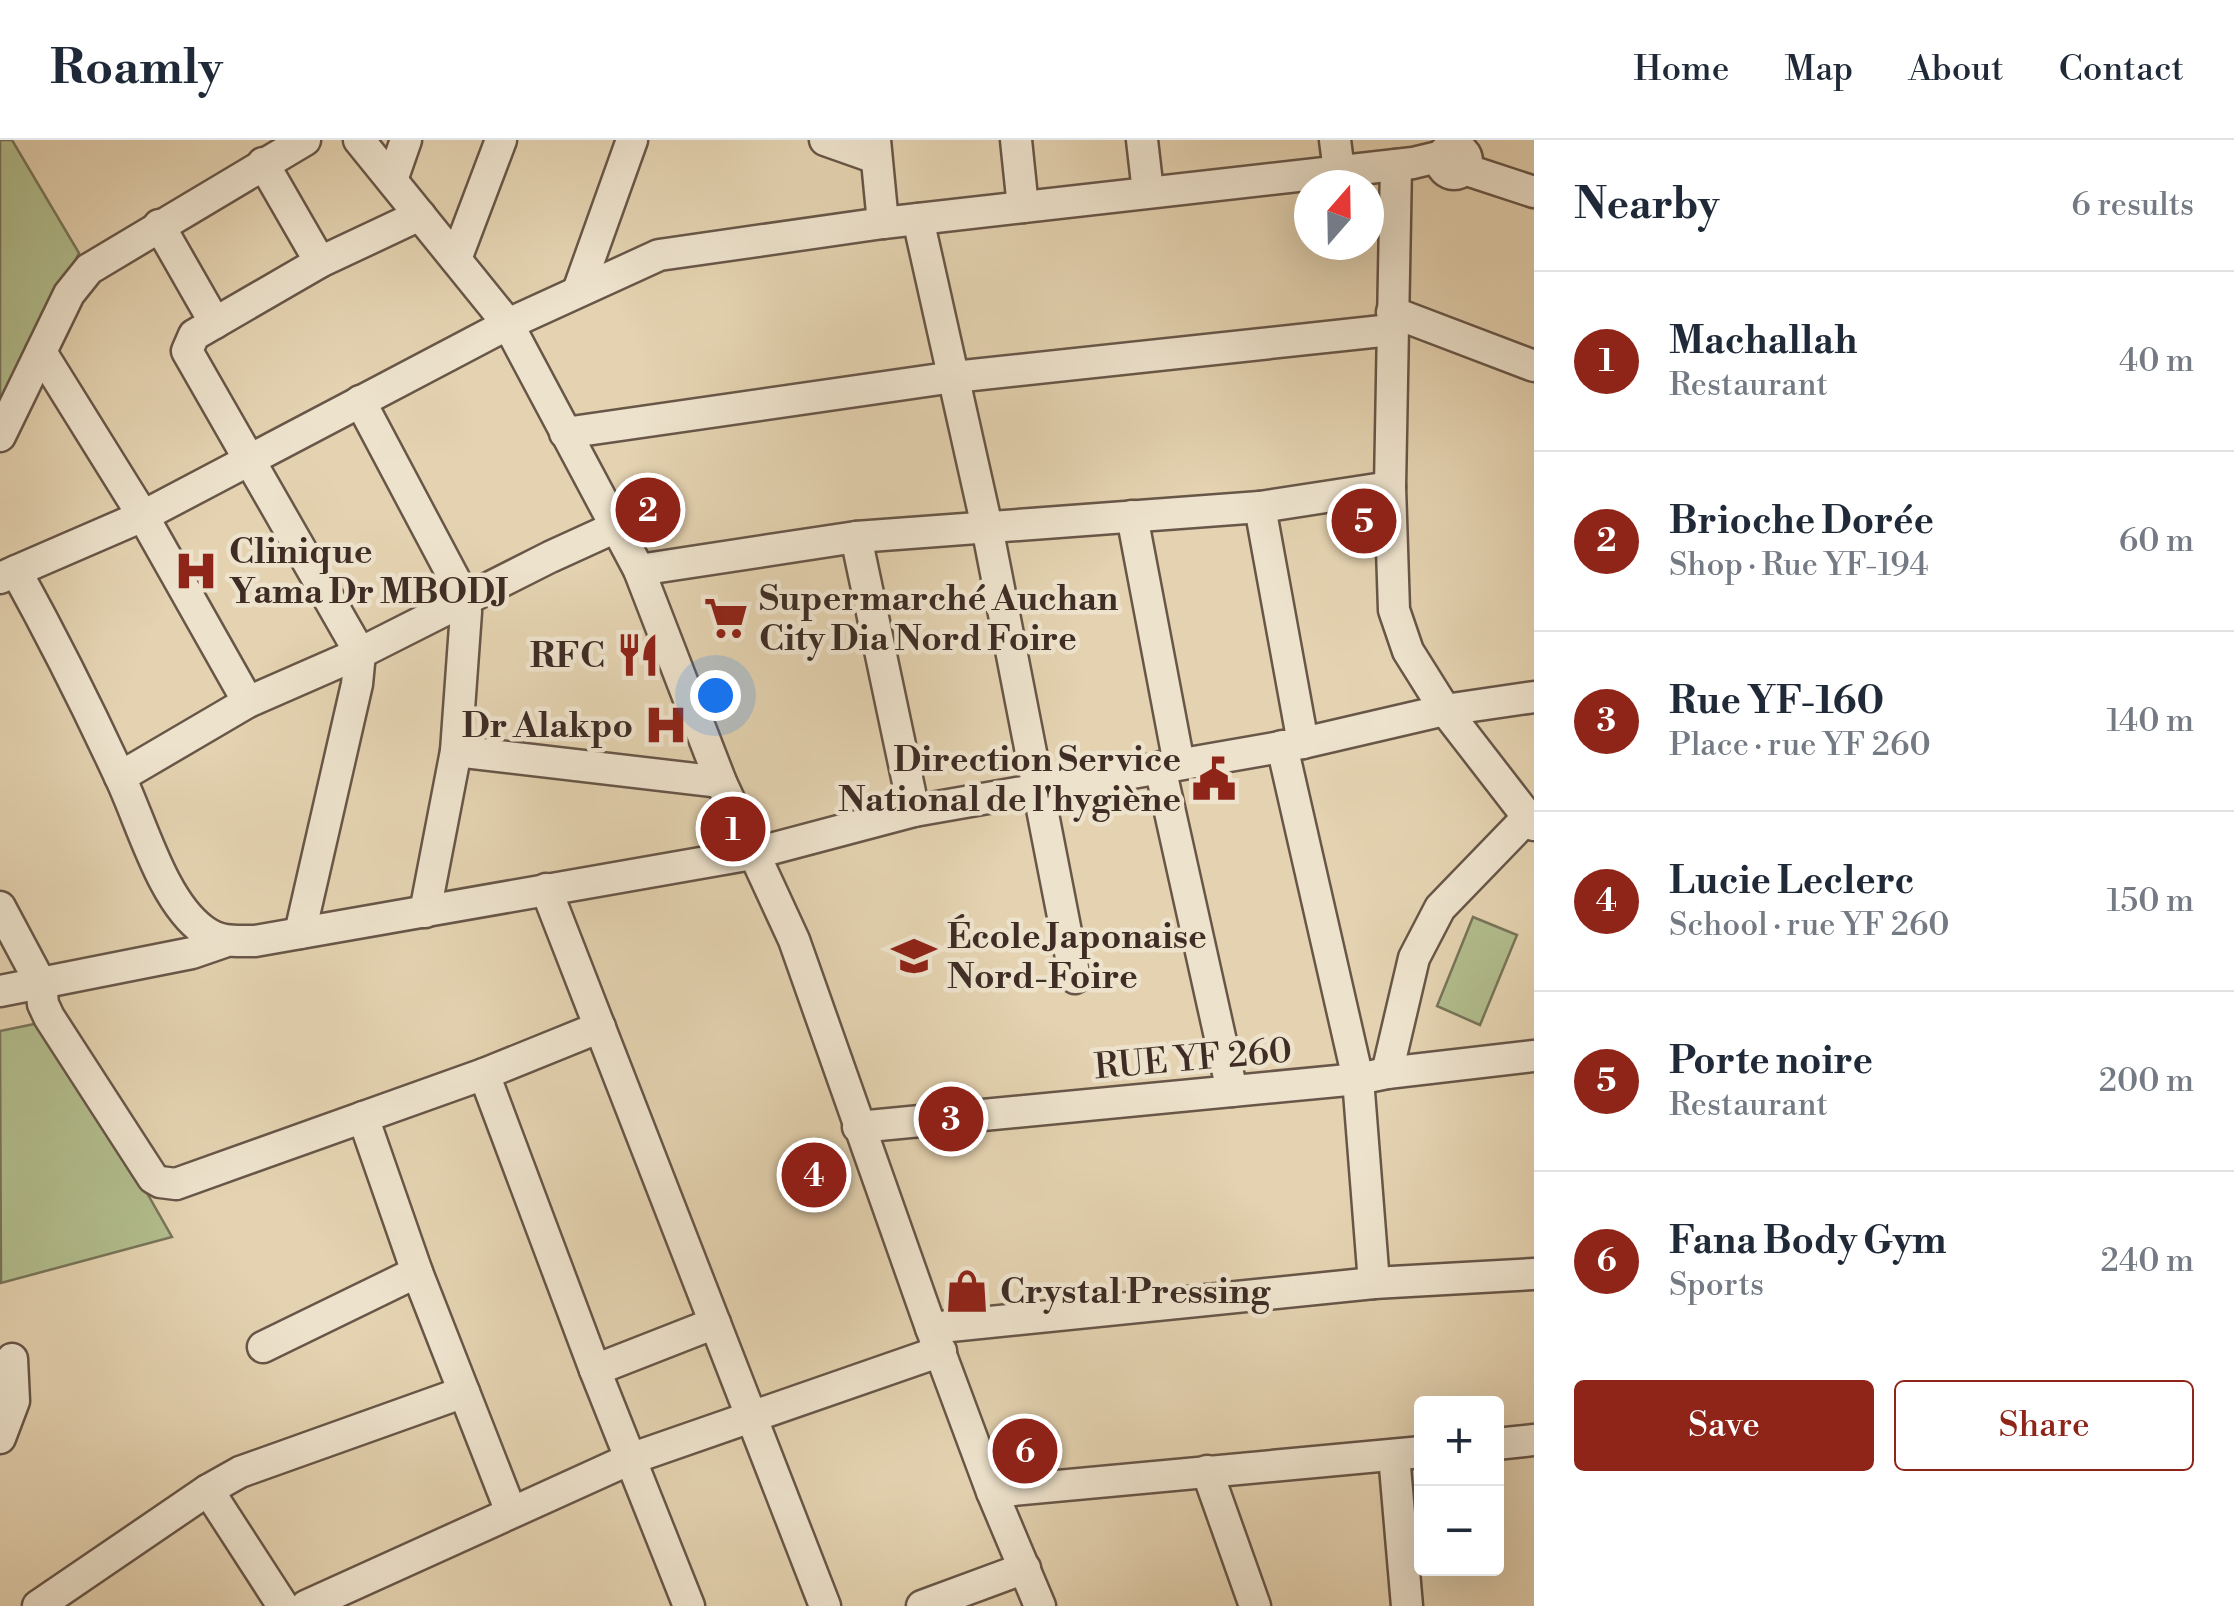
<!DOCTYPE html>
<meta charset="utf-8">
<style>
:root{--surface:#fff;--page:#f6f6f7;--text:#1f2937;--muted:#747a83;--line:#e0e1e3;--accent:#8f2418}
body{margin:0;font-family:"Libre Bodoni",serif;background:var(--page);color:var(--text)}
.controls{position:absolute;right:30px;bottom:30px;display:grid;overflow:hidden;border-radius:10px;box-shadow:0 10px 40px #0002}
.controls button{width:90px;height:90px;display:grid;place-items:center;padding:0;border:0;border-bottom:2px solid var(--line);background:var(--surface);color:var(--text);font:50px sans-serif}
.compass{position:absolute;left:1294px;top:30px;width:90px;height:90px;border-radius:50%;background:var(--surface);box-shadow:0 10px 40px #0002;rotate:20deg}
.you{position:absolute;left:715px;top:555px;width:35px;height:35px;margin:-25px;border:8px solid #fff;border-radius:50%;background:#1a73e8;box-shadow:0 0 0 15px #1a73e833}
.badge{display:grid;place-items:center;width:65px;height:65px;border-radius:50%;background:var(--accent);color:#fff;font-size:32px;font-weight:700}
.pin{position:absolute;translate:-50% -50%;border:5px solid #fff;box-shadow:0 2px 10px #0006}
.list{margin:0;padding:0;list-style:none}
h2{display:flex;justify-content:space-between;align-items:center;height:130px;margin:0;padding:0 40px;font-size:42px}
h2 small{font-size:32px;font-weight:400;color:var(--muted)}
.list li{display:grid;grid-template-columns:65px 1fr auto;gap:30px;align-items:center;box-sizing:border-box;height:180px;padding:0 40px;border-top:2px solid var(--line)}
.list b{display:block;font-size:38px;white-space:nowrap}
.list p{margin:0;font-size:32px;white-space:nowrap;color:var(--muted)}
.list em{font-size:32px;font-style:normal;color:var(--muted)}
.actions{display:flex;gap:20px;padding:30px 40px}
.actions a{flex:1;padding:22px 0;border:2px solid var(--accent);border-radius:10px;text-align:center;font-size:35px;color:var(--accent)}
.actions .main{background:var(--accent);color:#fff}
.map{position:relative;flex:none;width:1534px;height:1466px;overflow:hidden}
header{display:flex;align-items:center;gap:60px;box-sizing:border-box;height:140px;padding:0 50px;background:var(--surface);border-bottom:2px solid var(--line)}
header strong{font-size:48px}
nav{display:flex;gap:55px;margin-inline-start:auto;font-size:35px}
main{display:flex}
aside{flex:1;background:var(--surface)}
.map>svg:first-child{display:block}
</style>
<header>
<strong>Roamly</strong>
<nav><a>Home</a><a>Map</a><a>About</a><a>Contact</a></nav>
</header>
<main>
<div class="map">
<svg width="1534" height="1466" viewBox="0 0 1534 1466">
<rect width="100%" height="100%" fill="#e4d2b0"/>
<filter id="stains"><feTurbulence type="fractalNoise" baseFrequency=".002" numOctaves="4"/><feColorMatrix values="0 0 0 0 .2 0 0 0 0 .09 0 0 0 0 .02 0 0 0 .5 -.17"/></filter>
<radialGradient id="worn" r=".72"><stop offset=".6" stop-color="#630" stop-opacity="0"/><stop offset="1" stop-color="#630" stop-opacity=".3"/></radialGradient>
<g fill="#b2bd8d" stroke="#787559" stroke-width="2.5">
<polygon points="0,0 12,0 79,113 0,275"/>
<polygon points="1473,777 1517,795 1480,885 1437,866"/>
<polygon points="49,881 172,1097 1,1143 0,891"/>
</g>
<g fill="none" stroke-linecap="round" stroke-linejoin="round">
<g stroke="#685648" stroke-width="35">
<g id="minor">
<polyline points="359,0 508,184 639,430 721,642 794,800 931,1188 992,1352 1040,1466"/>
<polyline points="825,0 876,18"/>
<polyline points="875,0 883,83"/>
<polyline points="1016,0 1023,67"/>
<polyline points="1142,0 1148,52"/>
<polyline points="1335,0 1339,31"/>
<circle cx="1454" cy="21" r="13"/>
<polyline points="263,23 320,122"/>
<polyline points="1396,25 1390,347 1394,470 1408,511 1445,570 1534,685"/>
<polyline points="1464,29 1534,52"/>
<polyline points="392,40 406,0"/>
<polyline points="918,79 987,387 1075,838"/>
<polyline points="159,85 215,183"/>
<polyline points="456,119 501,0"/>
<polyline points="578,151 632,0"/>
<polyline points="1392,172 1534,226"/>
<polyline points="41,212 143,376 248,562"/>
<polyline points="360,261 465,459 466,472 456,611 425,772"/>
<polyline points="565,293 954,237 1391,190"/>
<polyline points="0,296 69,154 89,129 305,0"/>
<polyline points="1260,367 1303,603"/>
<polyline points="1132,376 1179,624"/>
<polyline points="856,397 914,671"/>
<polyline points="639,430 856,397 1260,367 1390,347"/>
<polyline points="16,431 143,376 508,184 659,115 883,83 1413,23 1442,16"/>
<path d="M0,438L16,431C53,498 88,568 120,637C142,683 162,761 204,791C221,803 235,801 255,801L752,714L914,671L1303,603L1445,570L1534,557"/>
<polyline points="1282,606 1358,939 1374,1143"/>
<polyline points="456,611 721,642"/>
<polyline points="1160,627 1232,951"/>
<polyline points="120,637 248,562 360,513 550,417 618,386"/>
<polyline points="546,749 825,1466"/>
<polyline points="0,767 41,844 43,864 49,877 153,1038 160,1042 176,1044 484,934 600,887"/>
<polyline points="300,793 357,544 360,513 187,211 194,195 320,122 420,75"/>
<polyline points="0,851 192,813 224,802"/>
<polyline points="1387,933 1414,818 1440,768 1528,677"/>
<polyline points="484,934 595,1230 689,1466"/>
<polyline points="363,977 417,1132 511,1372"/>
<polyline points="858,987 1358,939 1387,933 1534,916"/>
<polyline points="931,1188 1374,1143 1534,1134"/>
<polyline points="263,1207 417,1132"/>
<polyline points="595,1230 715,1183"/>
<polyline points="0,1298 14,1261 12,1219"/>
<polyline points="1496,1304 1534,1300"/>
<polyline points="1394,1315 1407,1466"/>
<polyline points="1207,1331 1255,1466"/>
<polyline points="208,1350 283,1466"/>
<polyline points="992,1352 1422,1312"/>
<polyline points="38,1466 208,1350 240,1332 464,1252"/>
<polyline points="306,1466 630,1319 941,1211"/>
<polyline points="922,1466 1025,1428"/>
</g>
</g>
<use href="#minor" stroke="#ede2cc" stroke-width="30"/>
</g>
<defs>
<g id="hospital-bare" transform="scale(3.45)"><path d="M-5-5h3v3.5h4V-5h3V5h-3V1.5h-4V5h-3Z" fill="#8f2418" stroke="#ede2cc" stroke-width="2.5" paint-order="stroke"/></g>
<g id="supermarket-bare" transform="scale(3.45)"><path d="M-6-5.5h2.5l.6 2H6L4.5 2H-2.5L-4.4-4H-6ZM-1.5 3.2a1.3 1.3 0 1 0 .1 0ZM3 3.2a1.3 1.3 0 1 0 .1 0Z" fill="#8f2418" stroke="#ede2cc" stroke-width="2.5" paint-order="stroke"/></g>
<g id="restaurant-bare" transform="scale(3.45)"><path d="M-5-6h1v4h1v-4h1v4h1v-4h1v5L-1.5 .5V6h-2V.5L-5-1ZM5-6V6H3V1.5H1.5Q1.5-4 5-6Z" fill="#8f2418" stroke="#ede2cc" stroke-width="2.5" paint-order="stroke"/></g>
<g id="civic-bare" transform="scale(3.45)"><path d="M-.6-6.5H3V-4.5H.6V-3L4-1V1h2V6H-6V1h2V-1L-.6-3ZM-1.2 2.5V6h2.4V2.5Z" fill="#8f2418" stroke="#ede2cc" stroke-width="2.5" paint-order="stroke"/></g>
<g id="school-bare" transform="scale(3.45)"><path d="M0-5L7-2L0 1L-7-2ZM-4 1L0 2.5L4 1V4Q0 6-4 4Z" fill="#8f2418" stroke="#ede2cc" stroke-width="2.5" paint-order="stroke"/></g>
<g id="shop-bare" transform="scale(3.45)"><path d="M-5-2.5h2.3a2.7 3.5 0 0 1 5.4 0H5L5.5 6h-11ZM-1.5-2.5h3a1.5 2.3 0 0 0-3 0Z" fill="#8f2418" stroke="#ede2cc" stroke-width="2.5" paint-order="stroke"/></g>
</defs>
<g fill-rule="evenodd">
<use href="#hospital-bare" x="196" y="431"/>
<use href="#supermarket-bare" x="726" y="478"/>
<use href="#restaurant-bare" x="638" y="515"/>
<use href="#hospital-bare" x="666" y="585"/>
<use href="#civic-bare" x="1214" y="639"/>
<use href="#school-bare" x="914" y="816"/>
<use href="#shop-bare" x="967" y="1151"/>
</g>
<g text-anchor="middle" stroke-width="9" stroke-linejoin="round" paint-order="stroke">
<g font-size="35" font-weight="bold" fill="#3f2d25" stroke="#ede2cc" text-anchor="start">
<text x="229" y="423">Clinique<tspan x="229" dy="40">Yama Dr MBODJ</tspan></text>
<text x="759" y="470">Supermarché Auchan<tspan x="759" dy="40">City Dia Nord Foire</tspan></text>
<text x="605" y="527" text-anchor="end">RFC</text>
<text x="633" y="597" text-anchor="end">Dr Alakpo</text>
<text x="1181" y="631" text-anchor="end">Direction Service<tspan x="1181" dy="40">National de l'hygiène</tspan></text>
<text x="947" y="808">École Japonaise<tspan x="947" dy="40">Nord-Foire</tspan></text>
<text x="1000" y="1163">Crystal Pressing</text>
</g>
<g font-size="35" fill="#3f2d25" stroke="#ede2cc">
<text transform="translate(1193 918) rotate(-5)" y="12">RUE YF 260</text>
</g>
</g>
<rect width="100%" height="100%" filter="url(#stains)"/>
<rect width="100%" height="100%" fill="url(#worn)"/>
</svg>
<div class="controls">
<button>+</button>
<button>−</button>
</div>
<svg class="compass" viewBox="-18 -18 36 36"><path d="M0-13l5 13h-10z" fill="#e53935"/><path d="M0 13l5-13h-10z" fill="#747a83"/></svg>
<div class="you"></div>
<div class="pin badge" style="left:733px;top:689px">1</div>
<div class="pin badge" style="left:648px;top:370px">2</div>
<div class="pin badge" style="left:951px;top:979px">3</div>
<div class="pin badge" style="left:814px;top:1035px">4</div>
<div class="pin badge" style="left:1364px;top:381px">5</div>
<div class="pin badge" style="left:1025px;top:1311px">6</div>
</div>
<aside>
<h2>Nearby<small>6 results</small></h2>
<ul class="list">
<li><span class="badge">1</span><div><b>Machallah</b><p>Restaurant</p></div><em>40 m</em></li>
<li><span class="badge">2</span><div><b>Brioche Dorée</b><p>Shop · Rue YF-194</p></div><em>60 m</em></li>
<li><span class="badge">3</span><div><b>Rue YF-160</b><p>Place · rue YF 260</p></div><em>140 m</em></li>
<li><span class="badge">4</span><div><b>Lucie Leclerc</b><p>School · rue YF 260</p></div><em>150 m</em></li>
<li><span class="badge">5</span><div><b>Porte noire</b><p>Restaurant</p></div><em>200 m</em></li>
<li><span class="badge">6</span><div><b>Fana Body Gym</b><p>Sports</p></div><em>240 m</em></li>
</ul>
<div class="actions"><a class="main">Save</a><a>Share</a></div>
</aside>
</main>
